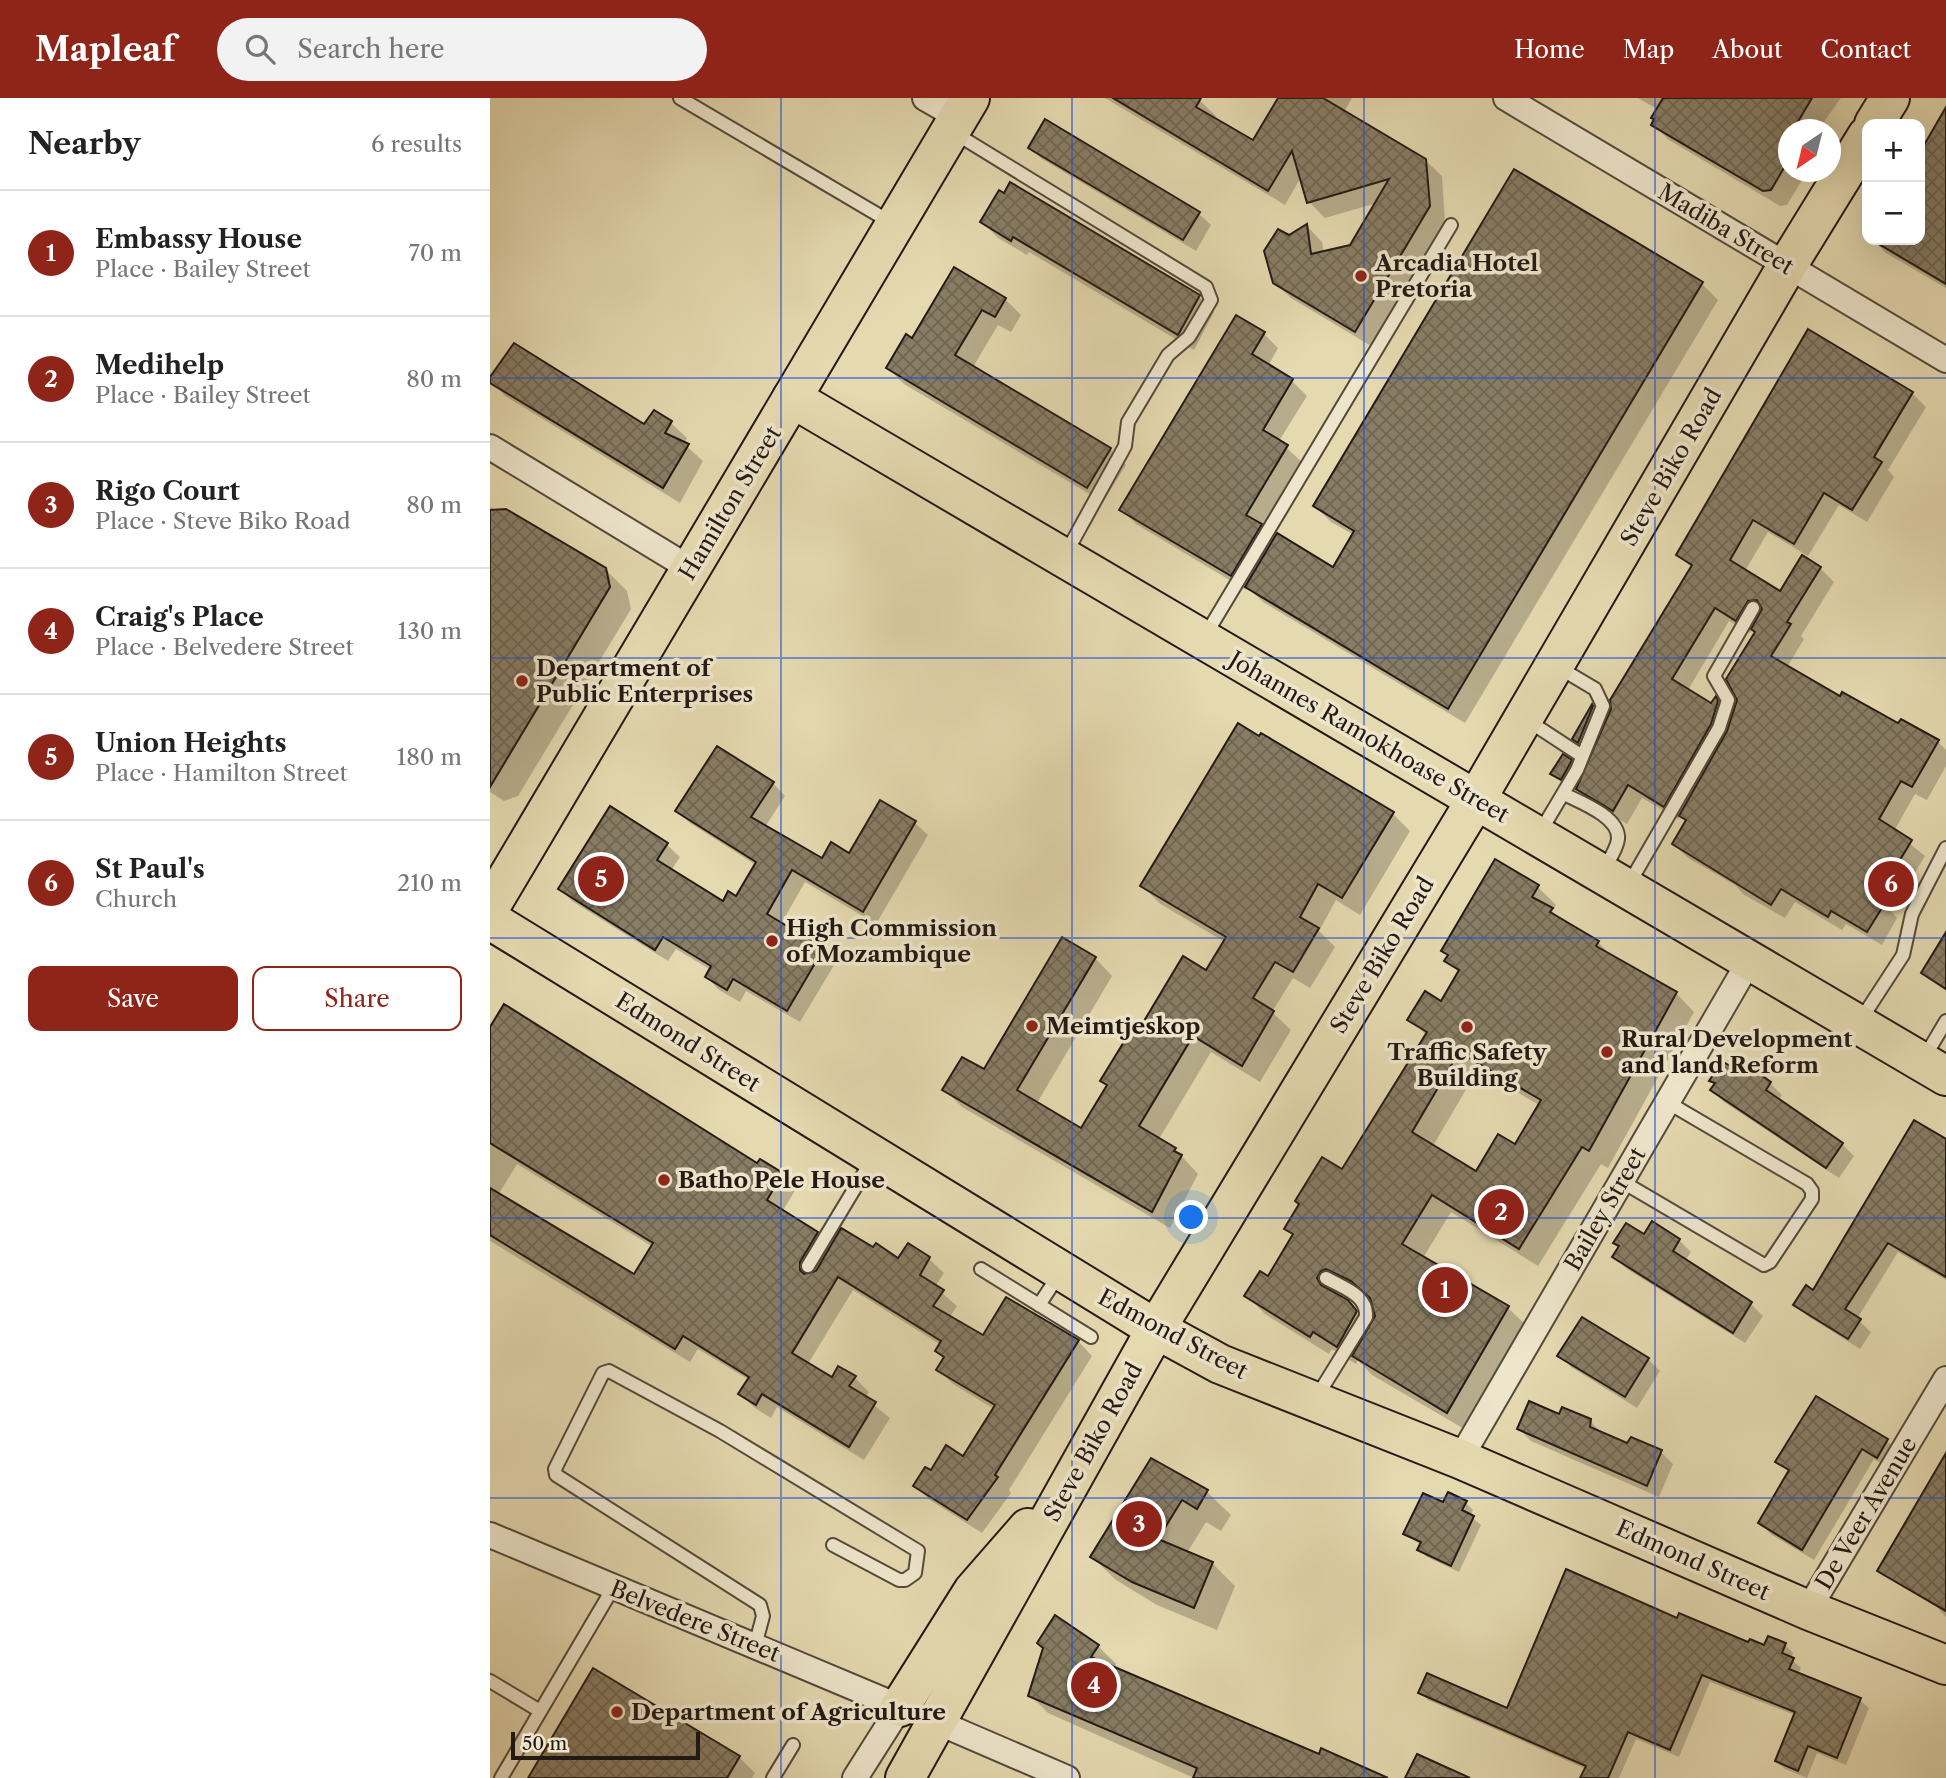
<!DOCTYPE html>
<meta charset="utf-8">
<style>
:root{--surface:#fff;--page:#f2f2f2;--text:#222;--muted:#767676;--line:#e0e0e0;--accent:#8f2418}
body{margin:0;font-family:"Libre Caslon Text",serif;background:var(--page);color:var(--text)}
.controls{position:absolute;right:21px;top:21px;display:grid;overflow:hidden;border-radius:14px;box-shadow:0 7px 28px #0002}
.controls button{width:63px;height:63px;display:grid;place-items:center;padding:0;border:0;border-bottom:2px solid var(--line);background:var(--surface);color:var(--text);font:35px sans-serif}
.compass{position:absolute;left:1288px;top:21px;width:63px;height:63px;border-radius:50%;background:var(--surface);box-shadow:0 7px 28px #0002;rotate:215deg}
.scale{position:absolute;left:21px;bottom:18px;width:189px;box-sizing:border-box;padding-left:7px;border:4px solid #241a14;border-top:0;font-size:19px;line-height:24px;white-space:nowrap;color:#241a14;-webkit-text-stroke:5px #eee6cc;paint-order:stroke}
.you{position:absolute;left:702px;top:1120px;width:24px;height:24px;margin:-18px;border:5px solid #fff;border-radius:50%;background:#1a73e8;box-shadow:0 0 0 10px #1a73e833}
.badge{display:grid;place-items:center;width:46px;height:46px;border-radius:50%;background:var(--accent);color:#fff;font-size:23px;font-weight:700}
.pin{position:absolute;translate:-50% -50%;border:4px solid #fff;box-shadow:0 2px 7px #0006}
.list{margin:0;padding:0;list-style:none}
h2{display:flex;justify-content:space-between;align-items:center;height:91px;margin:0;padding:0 28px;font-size:30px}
h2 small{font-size:23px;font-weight:400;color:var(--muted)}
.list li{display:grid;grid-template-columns:46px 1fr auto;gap:21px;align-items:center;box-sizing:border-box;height:126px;padding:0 28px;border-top:2px solid var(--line)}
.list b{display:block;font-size:26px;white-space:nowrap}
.list p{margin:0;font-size:23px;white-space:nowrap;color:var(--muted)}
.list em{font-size:23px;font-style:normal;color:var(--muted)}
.actions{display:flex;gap:14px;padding:21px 28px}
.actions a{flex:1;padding:16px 0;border:2px solid var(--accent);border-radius:14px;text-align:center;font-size:24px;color:var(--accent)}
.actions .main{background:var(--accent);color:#fff}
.icon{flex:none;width:38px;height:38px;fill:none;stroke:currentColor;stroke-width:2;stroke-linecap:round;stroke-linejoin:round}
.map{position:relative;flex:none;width:1456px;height:1680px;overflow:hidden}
header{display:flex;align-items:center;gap:42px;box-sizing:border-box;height:98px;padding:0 35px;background:var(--accent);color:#fff}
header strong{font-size:33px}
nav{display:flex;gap:38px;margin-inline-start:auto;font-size:24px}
.search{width:490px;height:63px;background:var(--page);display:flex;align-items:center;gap:18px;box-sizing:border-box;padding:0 24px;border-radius:38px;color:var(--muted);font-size:26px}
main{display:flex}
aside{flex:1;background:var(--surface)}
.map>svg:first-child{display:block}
</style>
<header>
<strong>Mapleaf</strong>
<div class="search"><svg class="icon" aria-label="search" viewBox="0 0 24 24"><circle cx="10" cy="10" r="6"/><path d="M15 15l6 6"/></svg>Search here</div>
<nav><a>Home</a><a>Map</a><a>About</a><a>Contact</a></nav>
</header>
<main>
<aside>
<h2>Nearby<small>6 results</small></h2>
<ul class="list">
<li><span class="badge">1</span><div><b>Embassy House</b><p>Place · Bailey Street</p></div><em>70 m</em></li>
<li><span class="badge">2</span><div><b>Medihelp</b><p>Place · Bailey Street</p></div><em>80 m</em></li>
<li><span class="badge">3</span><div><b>Rigo Court</b><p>Place · Steve Biko Road</p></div><em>80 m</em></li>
<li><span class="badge">4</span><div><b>Craig's Place</b><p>Place · Belvedere Street</p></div><em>130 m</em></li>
<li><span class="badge">5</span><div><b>Union Heights</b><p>Place · Hamilton Street</p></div><em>180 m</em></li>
<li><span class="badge">6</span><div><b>St Paul's</b><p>Church</p></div><em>210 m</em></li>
</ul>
<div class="actions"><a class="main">Save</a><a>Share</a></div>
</aside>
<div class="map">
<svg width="1456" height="1680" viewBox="0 0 1456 1680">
<defs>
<pattern id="building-cross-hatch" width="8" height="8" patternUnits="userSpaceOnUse" patternTransform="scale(1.75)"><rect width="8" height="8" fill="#887d65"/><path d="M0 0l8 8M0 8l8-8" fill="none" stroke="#6f6652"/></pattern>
</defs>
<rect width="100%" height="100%" fill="#e5d9b0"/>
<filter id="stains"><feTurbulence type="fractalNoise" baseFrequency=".00286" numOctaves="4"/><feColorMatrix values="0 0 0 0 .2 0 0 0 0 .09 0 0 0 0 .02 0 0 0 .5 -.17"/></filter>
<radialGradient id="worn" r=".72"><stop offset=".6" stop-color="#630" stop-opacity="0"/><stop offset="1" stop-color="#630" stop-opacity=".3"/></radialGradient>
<g fill="#0003" fill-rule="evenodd">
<polygon points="615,0 707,0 726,18 724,21 764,45 790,0 862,0 854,14 935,62 952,78 955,125 881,248 801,200 784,184 799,139 817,128 832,144 834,155 861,148 887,105 835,120 819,104 811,79 795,107"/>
<polygon points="1148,0 1351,0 1328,32 1298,32 1298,74 1317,74 1297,107 1290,108 1179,42 1163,26 1169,12"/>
<polygon points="1456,13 1456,190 1396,155 1383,142 1430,142 1430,57"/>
<polygon points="555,24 709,116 721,127 706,153 552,61 540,50"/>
<polygon points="492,124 708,198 724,214 704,252 539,154 537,157 508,140"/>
<polygon points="1212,186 1228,202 975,625 773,504 757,489 756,492 646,426 632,411 774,236 788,250 778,268 802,283 817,298 789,343 811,363 772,429 785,442 843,471 864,437 841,424 825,408"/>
<polygon points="515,201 531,217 521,234 508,227 483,269 620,351 636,367 613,404 414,286 398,270 423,243"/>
<path d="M1319,234L1422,295L1436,309L1398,372L1404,379L1377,424L1349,407L1318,458L1278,434L1255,473L1291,495L1330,470L1344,484L1311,538L1314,541L1297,569L1350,600L1448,644L1456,652V668L1437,702L1425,696L1404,733L1435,758L1401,813L1407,820L1392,847L1356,826L1352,832L1305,804L1295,820L1253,796L1245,787L1198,760L1184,746L1197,724L1190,717L1188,721L1152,700L1137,726L1102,705L1088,691L1202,470L1188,457ZM1239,523L1260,535L1263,531L1267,535L1243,620L1226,601L1222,607L1198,592Z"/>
<polygon points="0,282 155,329 181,325 197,340 194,346 213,363 190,405 15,298"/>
<polygon points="0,409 115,471 137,493 141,511 28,698 14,703 0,694"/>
<polygon points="1103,609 1105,611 1092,647 1087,644"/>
<polygon points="1081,663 1084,666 1074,684 1066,679"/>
<polygon points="283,685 295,698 275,729 332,762 359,757 390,704 425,725 438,737 386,826 315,784 291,826 333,851 346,864 310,924 256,893 250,904 229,892 217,879 221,872 186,851 178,863 82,803 70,790 120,711 177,747 190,759 181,773 233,805 247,800 266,767 200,725 187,713"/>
<polygon points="903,716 920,733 870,817 846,802 829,833 845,849 820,890 803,880 782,914 801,932 770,984 721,954 669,1041 685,1051 708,1076 680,1130 472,1009 454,991 494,974 605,860 622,878 547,1005 592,1032 618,988 613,983 649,935 717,874 735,844 669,805 652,787"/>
<path d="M1047,788L1066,807L1062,813L1074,824L1108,844L1124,861L1186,895L1204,914L1118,1070L1111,1066L1048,1168L961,1114L933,1160L1017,1209L1036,1227L976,1332L882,1277L868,1262L866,1266L842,1251L839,1256L775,1216L757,1198L778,1180L804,1138L796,1131L852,1073L937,938L920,921L951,905L969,875L957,862ZM988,971L1049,1007L1026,1049L986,1075L943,1048ZM856,1189L882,1202L887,1219L881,1229L857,1204L846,1197L849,1191Z"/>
<polygon points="1456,838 1456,893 1433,875"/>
<path d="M0,932L268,1068L292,1076L306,1091L292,1114L327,1136L341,1150L384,1152L409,1162L418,1147L439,1161L454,1175L445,1189L467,1208L459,1220L493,1240L588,1243L602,1258L519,1392L521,1395L492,1435L440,1402L425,1388L441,1375L473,1360L504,1311L463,1286L448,1272L455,1261L447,1253L451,1247L363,1192L318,1266L342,1281L365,1280L379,1294L375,1300L400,1320L374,1362L287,1309L281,1320L265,1310L250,1296L259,1282L208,1251L200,1264L0,1143ZM27,1066L163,1149L144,1179L8,1097Z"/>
<polygon points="1251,978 1280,985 1292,997 1288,1003 1352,1046 1364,1058 1349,1080 1234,1004 1222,992 1225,987 1221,983"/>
<polygon points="1456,1043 1456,1182 1408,1154 1367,1221 1381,1234 1370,1251 1316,1217 1305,1206 1324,1194"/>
<polygon points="1154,1139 1189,1142 1201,1154 1195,1163 1261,1206 1273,1218 1255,1245 1137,1171 1125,1159 1131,1149"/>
<polygon points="1070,1257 1158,1261 1170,1273 1147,1310 1081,1269"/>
<polygon points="1327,1300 1397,1343 1409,1354 1399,1370 1384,1361 1324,1462 1282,1437 1270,1425 1300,1375 1288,1363"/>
<polygon points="1070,1319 1100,1323 1112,1335 1138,1347 1171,1354 1183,1366 1169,1399 1041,1343 1029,1331"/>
<polygon points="1456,1358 1456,1519 1448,1510 1389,1472"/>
<polygon points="661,1362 717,1394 741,1417 731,1433 716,1424 697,1455 722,1465 745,1488 727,1532 667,1507 626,1482 602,1459"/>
<polygon points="976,1405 983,1412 980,1418 991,1427 969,1474 937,1459 929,1452 931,1447 915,1436 954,1407"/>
<polygon points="1188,1522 1259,1546 1295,1547 1303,1555 1301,1561 1311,1570 1308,1576 1370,1602 1379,1610 1356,1667 1327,1655 1317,1680 1295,1671 1287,1663 1305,1617 1220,1584 1189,1659 1146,1641 1129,1680 1092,1680 1096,1671 938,1602 930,1594 1018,1612"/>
<polygon points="608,1548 626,1566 624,1571 885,1680 704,1680 558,1615 540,1597"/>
<polygon points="249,1659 265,1675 262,1680 40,1680"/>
</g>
<g fill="url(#building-cross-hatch)" stroke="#241a14" stroke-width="2" fill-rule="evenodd">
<polygon points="623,0 711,0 706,9 763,42 788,0 833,0 936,61 940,108 865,234 783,185 774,153 788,131 799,137 817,126 821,156 860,147 899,81 817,105 802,53 778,93"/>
<polygon points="1173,0 1322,0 1303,32 1298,32 1298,63 1281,92 1273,93 1161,27 1164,21 1161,20"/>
<polygon points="1456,9 1456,186 1382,142 1430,142 1430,54"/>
<polygon points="555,21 710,114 693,142 538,50"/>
<polygon points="1024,71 1213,184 958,611 755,489 787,435 843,469 864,433 823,408"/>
<polygon points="520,84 710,197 688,237 523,139 521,143 490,124 509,92 514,95"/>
<polygon points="464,169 516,200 505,219 492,212 465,257 621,350 597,390 396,270 416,236 422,240"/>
<polygon points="746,217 775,234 762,256 803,281 773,332 798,347 756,417 772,426 741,478 629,412"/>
<polygon points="1318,231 1423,294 1384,359 1392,364 1362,412 1334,395 1304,446 1263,422 1240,462 1290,493 1312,457 1331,469 1297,524 1301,526 1281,558 1350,598 1352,594 1408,625 1411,621 1449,642 1422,689 1411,683 1389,721 1422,742 1387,800 1395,805 1377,834 1341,813 1338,819 1291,791 1281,807 1182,746 1196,722 1189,718 1237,633 1247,602 1236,581 1265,534 1261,531 1272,511 1267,502 1258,503 1246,523 1225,510 1182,581 1221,605 1226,598 1228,603 1221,626 1174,709 1138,687 1123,713 1086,691 1121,611 1120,602 1202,467 1186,457"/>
<polygon points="24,245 154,326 164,312 182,323 175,335 199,346 173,390 0,285 0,279"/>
<polygon points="16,411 116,470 120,489 0,689 0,412"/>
<polygon points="1102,606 1103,608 1088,645 1082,641"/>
<polygon points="748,625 769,638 771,635 904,714 852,800 828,786 810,819 829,830 803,874 785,864 763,900 784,913 752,968 703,938 649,1028 686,1050 684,1053 692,1057 662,1114 452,992 472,959 494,971 572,839 606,859 527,992 591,1030 617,987 610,983 643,929 648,933 693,858 716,872 736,839 650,788"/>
<polygon points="227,648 284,684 261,719 332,760 341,744 359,755 390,702 426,723 373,814 302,772 277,816 334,850 297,913 243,881 237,892 215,879 221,868 173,839 165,852 68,791 120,708 178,745 167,762 233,803 238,793 246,798 266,764 185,713"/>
<polygon points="1073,656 1082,662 1071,682 1060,676"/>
<path d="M1005,761L1049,787L1042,799L1063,810L1060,814L1109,843L1106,848L1187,894L1099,1053L1092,1049L1029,1151L942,1097L912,1146L1019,1208L957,1315L862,1258L885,1218L880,1200L861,1183L836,1171L831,1173L827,1180L831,1187L858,1202L867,1213L847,1249L823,1234L820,1239L754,1198L770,1173L778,1178L803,1136L794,1131L809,1106L805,1103L832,1059L852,1071L937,934L917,922L935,893L951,903L969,872L954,863L958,857L951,853ZM969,954L1051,1002L1025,1046L1008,1036L986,1073L922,1034Z"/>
<polygon points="1456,834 1456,891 1431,875"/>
<polygon points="14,906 267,1065 270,1061 293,1075 277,1102 328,1134 310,1164 310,1172 314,1176 326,1173 351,1130 383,1149 386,1145 408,1160 418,1145 440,1159 430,1177 454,1192 443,1208 493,1237 516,1199 589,1242 505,1377 508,1379 477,1422 423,1388 435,1369 441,1372 456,1347 473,1358 505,1307 446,1272 454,1259 445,1253 451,1243 348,1179 302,1255 342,1279 348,1268 366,1278 359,1288 386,1304 359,1349 272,1296 266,1307 248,1296 259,1279 193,1238 185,1251 0,1137 0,1090 144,1176 163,1145 0,1045 0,929"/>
<polygon points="1232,963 1251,975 1257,967 1281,984 1276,992 1353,1045 1336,1070 1220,992 1225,985 1219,983"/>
<polygon points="1424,1022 1456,1041 1456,1179 1398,1145 1355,1211 1371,1221 1358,1241 1303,1207 1316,1187 1323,1192"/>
<polygon points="1162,1123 1190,1141 1183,1153 1262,1204 1243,1235 1122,1159 1129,1148 1123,1145 1136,1125 1154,1136"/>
<polygon points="1092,1219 1159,1260 1135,1299 1067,1258"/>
<polygon points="1326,1298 1398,1341 1387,1360 1372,1351 1312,1452 1268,1425 1299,1372 1285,1364"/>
<polygon points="1039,1303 1069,1316 1072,1309 1101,1321 1100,1329 1137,1345 1141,1339 1172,1352 1157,1388 1027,1331"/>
<polygon points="1456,1355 1456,1513 1387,1473"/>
<polygon points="661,1360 718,1392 707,1411 692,1402 668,1441 723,1464 704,1510 642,1484 600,1459"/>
<polygon points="958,1394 977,1403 972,1412 984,1418 961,1468 927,1452 931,1444 913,1436 933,1395 953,1404"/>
<polygon points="1076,1471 1187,1520 1189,1515 1258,1544 1260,1541 1274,1547 1278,1538 1296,1545 1292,1555 1304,1560 1299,1571 1371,1600 1347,1660 1318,1648 1308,1673 1285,1663 1305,1614 1212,1577 1180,1652 1138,1634 1118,1680 1090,1680 1096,1668 928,1595 937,1575 1017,1610"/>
<polygon points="565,1517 609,1547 601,1559 829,1656 831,1650 898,1680 703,1680 707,1670 538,1598 553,1550 547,1545"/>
<polygon points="103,1570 250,1658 237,1680 38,1680"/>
<polygon points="927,1656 980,1680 915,1680"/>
</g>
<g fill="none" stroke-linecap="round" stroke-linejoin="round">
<g stroke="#544a3b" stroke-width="16">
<g id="lane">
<polyline points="190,0 402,125"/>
<polyline points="463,34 716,189 721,202 699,239 678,257 638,324 635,348 575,457"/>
<polyline points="715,538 961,127"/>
<polyline points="1037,622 1092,658"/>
<path d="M1074,696C1090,704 1130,719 1128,741C1127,751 1119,762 1114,771"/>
<polyline points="1049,736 1087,672 1113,608 1105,591 1068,569"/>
<polyline points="1139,786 1229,630 1238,602 1224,578 1263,510"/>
<polyline points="1370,923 1413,857 1422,816 1456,750"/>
<polyline points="1434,960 1456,923"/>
<polyline points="1131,1083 1274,1167 1280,1164 1322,1101 1322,1093 1317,1086 1177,1004"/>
<polyline points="318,1168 383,1060"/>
<polyline points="491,1171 601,1239"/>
<polyline points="549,1207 570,1175"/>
<path d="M826,1300L876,1219C878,1197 853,1190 836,1180"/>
<polyline points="265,1548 273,1518 270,1507 66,1377 65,1371 113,1275 119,1273 230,1333 428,1453 425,1475 415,1482 409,1482 343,1447"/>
<polyline points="0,1583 50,1613"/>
<polyline points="11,1680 123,1490"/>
<polyline points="283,1680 303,1647"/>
</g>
</g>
<g stroke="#544a3b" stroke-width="28">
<g id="street">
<polyline points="435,0 468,19"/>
<polyline points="1016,0 1456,262"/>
<polyline points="0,349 201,471"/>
<polyline points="970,1361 1260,862"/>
<polyline points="0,1437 410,1609 365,1680"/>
<polyline points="1318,1512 1456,1281"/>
<polyline points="447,1624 577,1680"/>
</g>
</g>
<g stroke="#241a14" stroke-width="42">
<g id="primary">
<polyline points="1384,26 1400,0"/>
<polyline points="302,300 1456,978"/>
<polyline points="0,809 480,0"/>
<polyline points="0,822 666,1231 730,1266 970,1361 1318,1512 1456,1567"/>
<polyline points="410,1609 483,1493 538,1430"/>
<polyline points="415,1680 666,1231 987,700 1297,168 1377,38"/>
</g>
</g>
<use href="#lane" stroke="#eee6cc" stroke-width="12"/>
<use href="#street" stroke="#eee6cc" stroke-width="24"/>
<use href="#primary" stroke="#e5d9b0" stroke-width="38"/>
</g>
<path fill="none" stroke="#1d4ed8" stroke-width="2" stroke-opacity="0.55" d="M291,0V1680M582,0V1680M874,0V1680M1165,0V1680M0,280H1456M0,560H1456M0,840H1456M0,1120H1456M0,1400H1456"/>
<g fill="#8f2418" stroke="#eee6cc" stroke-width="2.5">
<circle cx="871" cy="178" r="7"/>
<circle cx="32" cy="583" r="7"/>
<circle cx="282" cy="843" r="7"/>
<circle cx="542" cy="928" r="7"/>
<circle cx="977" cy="929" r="7"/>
<circle cx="1117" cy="954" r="7"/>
<circle cx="174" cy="1082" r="7"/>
<circle cx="127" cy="1614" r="7"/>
</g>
<g text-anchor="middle" stroke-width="7" stroke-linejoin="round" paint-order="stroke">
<g font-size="23" fill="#241a14" stroke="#eee6cc">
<text transform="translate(1236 131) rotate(31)" y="8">Madiba Street</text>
<text transform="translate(1181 369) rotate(-60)" y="8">Steve Biko Road</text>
<text transform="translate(240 405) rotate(-59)" y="8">Hamilton Street</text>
<text transform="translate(879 639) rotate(30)" y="8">Johannes Ramokhoase Street</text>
<text transform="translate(892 857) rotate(-59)" y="8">Steve Biko Road</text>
<text transform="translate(198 944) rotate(32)" y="8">Edmond Street</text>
<text transform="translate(1115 1111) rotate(-60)" y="8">Bailey Street</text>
<text transform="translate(683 1236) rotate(28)" y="8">Edmond Street</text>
<text transform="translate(603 1344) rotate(-61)" y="8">Steve Biko Road</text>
<text transform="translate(1376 1415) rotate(-59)" y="8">De Veer Avenue</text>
<text transform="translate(1203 1462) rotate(24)" y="8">Edmond Street</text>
<text transform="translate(205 1523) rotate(22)" y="8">Belvedere Street</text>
</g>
<g font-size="23" font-weight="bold" fill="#241a14" stroke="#eee6cc" text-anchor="start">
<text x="885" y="173">Arcadia Hotel<tspan x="885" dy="26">Pretoria</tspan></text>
<text x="46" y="578">Department of<tspan x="46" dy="26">Public Enterprises</tspan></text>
<text x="296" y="838">High Commission<tspan x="296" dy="26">of Mozambique</tspan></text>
<text x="556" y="936">Meimtjeskop</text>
<text x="1131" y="949">Rural Development<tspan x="1131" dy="26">and land Reform</tspan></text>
<text x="977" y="962" text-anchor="middle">Traffic Safety<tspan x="977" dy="26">Building</tspan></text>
<text x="188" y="1090">Batho Pele House</text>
<text x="141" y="1622">Department of Agriculture</text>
</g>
</g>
<rect width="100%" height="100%" filter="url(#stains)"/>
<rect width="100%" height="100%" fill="url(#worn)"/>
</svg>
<div class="controls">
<button>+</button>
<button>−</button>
</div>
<svg class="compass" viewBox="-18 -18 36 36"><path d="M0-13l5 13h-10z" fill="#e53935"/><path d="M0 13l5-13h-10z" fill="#767676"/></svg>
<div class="scale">50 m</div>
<div class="you"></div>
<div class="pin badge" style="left:955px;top:1192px">1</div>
<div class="pin badge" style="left:1011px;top:1114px">2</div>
<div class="pin badge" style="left:649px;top:1426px">3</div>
<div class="pin badge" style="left:604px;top:1587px">4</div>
<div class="pin badge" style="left:111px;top:781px">5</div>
<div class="pin badge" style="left:1401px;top:786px">6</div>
</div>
</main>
